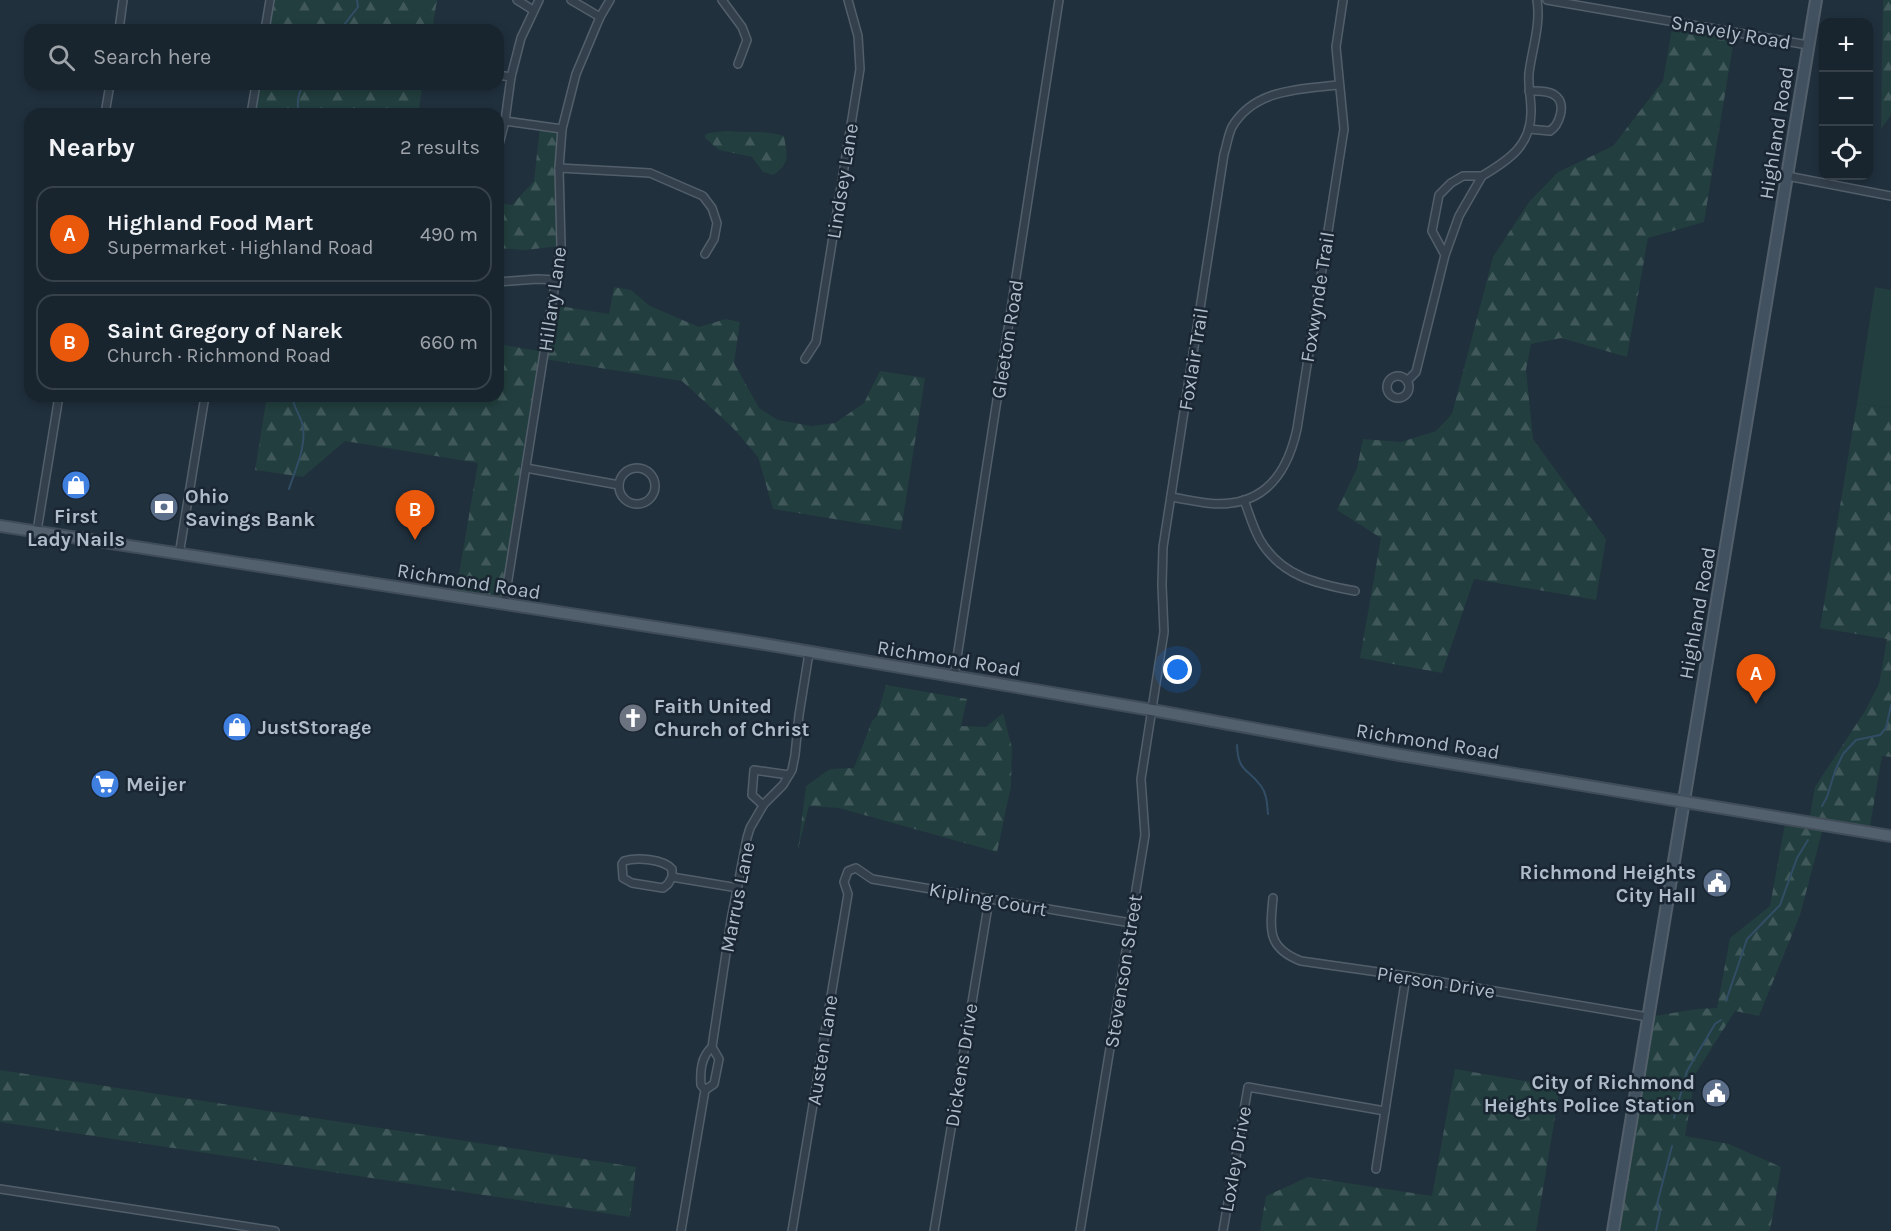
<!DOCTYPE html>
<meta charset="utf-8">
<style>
:root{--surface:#18242e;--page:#212c36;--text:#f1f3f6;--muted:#9fa4aa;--line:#36414a;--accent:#ea580c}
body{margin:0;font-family:Karla,sans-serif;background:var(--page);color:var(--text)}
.controls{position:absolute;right:18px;top:18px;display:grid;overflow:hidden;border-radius:12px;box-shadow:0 3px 9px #0003}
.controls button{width:54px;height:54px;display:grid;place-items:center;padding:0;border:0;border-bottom:2px solid var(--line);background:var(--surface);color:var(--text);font:30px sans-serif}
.you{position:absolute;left:1178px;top:670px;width:21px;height:21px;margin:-15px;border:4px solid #fff;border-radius:50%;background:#1a73e8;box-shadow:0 0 0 9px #1a73e833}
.badge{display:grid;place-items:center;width:39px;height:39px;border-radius:50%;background:var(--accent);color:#fff;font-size:20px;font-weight:700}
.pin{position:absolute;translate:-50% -50px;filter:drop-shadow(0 2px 3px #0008)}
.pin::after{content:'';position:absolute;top:32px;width:21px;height:18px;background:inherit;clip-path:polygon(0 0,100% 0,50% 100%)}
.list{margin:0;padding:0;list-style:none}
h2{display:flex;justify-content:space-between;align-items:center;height:78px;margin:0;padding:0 24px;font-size:26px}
h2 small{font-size:20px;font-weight:400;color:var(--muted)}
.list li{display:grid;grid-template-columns:39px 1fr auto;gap:18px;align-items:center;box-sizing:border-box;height:96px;margin:0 12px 12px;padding:0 12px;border:2px solid var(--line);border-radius:18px}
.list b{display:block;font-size:22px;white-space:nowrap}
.list p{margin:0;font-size:20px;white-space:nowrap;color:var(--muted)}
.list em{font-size:20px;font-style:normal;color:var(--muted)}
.icon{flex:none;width:33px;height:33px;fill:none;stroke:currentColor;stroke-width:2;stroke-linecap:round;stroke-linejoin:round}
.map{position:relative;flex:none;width:1891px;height:1231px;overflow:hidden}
.search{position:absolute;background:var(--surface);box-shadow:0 3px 9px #0003;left:24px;top:24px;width:480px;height:66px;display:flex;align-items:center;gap:15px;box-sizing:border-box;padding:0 21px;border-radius:18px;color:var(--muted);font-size:22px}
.panel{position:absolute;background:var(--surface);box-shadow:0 3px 9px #0003;left:24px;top:108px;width:480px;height:294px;border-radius:18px}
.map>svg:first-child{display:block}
</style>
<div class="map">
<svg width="1891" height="1231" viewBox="0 0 1891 1231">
<defs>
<pattern id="forest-firs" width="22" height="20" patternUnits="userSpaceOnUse" patternTransform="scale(1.5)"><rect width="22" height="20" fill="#223e3e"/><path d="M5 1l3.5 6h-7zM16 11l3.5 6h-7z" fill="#405859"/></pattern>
</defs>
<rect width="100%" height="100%" fill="#20303d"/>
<polygon fill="#223e3e" points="1875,287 1891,290 1891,408 1857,403"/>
<g fill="url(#forest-firs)">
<polygon points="270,0 437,0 432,30 265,30"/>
<polygon points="1883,0 1891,0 1891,115 1881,129"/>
<polygon points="1673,22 1735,33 1704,222 1648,238 1627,357 1561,338 1531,344 1526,370 1533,439 1606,539 1596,600 1474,579 1442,673 1360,658 1381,538 1337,510 1357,468 1363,439 1401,442 1436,431 1452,414 1493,257 1529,202 1558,172 1613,146 1663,81"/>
<polygon points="256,84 423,84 418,114 251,114"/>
<polygon points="540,126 562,129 561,246 525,250 498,248 498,203 512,205 534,181"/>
<path d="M728,131C747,133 766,130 784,136C787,155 791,163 773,175L763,172L752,157L719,150L705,138V135L708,133Z"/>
<polygon points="614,287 631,290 650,306 699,327 726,319 740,322 734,363 759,408 778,420 812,426 835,423 864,403 880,371 925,378 901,530 773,509 758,457 732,427 682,381 544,359 504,605 455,597 478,463 345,441 303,477 255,470 267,396 498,396 498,344 545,352 553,305 609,314"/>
<polygon points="1857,403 1891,408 1891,757 1882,756 1869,832 1824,825 1800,915 1759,1016 1735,1011 1696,1073 1685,1136 1729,1144 1781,1167 1770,1231 1613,1231 1648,1017 1697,1009 1717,1008 1730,938 1770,906 1786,818 1809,821 1815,787 1865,711 1879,684 1887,639 1820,628"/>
<polygon points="886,685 967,699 961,726 986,727 1003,713 1012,748 1011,786 997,852 839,808 809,806 798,849 806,786 830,769 854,768 872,721 877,716"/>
<polygon points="1455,1069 1560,1087 1536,1231 1260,1231 1266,1196 1308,1177 1432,1196"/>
<polygon points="0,1070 636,1167 630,1217 0,1122"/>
</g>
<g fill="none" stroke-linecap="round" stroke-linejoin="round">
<g stroke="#324e66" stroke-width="2">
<polyline points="340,30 358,7 357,0"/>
<path d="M299,114C296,103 298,93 304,84"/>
<path d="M289,489C295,470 308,444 302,423C299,413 293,406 292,396"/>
<path d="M1237,745C1238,773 1248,768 1261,786C1267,794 1267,804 1268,814"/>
<polyline points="1822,806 1827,797 1835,771 1843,754 1856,740 1880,735 1886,728 1891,705"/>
<polyline points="1726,1001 1747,939 1780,905 1797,858 1808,840"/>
<polyline points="1674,1118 1687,1071 1715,1024 1721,1020"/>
<polyline points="1656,1231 1660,1212 1657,1204 1672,1146"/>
</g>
<g stroke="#525f6b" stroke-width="10">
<g id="street">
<polyline points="517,0 533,10"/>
<polyline points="571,0 600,17"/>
<polyline points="722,0 742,27 747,40 738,64"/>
<polyline points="1547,0 1808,45"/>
<polyline points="119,30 123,0"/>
<polyline points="265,30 270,0"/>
<polyline points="498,75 511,77 505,121 562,129"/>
<polyline points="511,77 521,38 539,0"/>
<path d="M1529,91C1537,91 1551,90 1557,97C1566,106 1559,125 1550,131L1529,129"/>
<polyline points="105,114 110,84"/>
<polyline points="251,114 256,84"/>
<polyline points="498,148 505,121"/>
<polyline points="559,168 650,173 703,196 712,208 717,223 714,239 705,254"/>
<path d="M1482,176C1509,160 1532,145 1531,110C1531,98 1528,86 1529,73C1532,49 1541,25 1537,0"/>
<polyline points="1787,176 1891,196"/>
<polyline points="498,282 537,279 557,280"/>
<polyline points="805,359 816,342 860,69 858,36 848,0"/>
<circle cx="1398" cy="387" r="11"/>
<polyline points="1407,381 1416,372 1445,255 1454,230 1459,216 1482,176 1463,176 1451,183 1439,195 1432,231 1445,255"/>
<polyline points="526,468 619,485"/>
<circle cx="637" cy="486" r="18"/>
<path d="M1171,497C1191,500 1212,506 1231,503C1272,498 1289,465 1297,429L1344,129L1336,47L1343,0"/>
<path d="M1244,500C1249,513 1253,528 1260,540C1281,576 1317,584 1355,591"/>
<polyline points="37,531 59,396"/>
<polyline points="179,555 205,396"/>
<polyline points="504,605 561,246 559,168 562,129 576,74 600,17 610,0"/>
<polyline points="954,677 1059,0"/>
<polyline points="763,805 752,795 754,770 789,775"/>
<path d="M672,877L668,884L663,888L632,883L623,878L622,864L624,861C637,857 663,859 672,869V877L738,888"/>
<path d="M1273,898C1270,930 1267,948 1301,961L1406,976L1648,1017"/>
<path d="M712,1047L719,1059L714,1084L705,1090L701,1085C700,1071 701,1057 712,1047L731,920L747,838L750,828L764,804L783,785L792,770L795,755L799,715L809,653"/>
<polyline points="1376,1169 1406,976"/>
<polyline points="0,1189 275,1231"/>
<polyline points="681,1231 705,1090"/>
<polyline points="792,1231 848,894 844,882 848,871 856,868 872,879 1131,923"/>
<polyline points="934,1231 989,900"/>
<path d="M1080,1231L1145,835L1141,779L1164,632L1162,585L1163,547L1224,154C1227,145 1228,135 1232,127C1254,89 1300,89 1338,85"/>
<polyline points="1223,1231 1248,1087 1385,1111"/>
</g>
</g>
<g stroke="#525f6b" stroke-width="14">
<path id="secondary" d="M1613,1231C1680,821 1750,411 1816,0"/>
</g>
<g stroke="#404d59" stroke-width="14">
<polyline id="primary" points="0,526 752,642 1152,710 1400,755 1891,836"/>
</g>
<use href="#street" stroke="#34414d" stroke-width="7"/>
<use href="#secondary" stroke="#425160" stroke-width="10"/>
<use href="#primary" stroke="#52606d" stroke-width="10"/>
</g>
<defs>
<g id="shop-disc" transform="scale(1.5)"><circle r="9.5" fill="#3f7fe0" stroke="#1a2632"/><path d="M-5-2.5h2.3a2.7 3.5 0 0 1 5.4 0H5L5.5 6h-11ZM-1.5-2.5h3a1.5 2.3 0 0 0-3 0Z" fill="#fff"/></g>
<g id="bank-disc" transform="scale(1.5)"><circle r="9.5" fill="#5c6f8a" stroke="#1a2632"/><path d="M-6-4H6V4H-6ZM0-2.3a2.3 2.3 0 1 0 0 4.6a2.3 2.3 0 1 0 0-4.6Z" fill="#fff"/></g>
<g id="church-disc" transform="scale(1.5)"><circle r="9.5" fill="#6b7280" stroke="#1a2632"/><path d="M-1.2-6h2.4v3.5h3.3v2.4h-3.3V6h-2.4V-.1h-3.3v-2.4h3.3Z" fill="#fff"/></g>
<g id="supermarket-disc" transform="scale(1.5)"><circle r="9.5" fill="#3f7fe0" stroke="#1a2632"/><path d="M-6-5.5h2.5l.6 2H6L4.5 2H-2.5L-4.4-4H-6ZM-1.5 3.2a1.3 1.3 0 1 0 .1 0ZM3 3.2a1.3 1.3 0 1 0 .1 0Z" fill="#fff"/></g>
<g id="civic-disc" transform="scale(1.5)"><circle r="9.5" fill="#5c6f8a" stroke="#1a2632"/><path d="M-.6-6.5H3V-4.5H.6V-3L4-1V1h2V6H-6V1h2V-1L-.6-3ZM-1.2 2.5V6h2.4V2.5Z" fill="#fff"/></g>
</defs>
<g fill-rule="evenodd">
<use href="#shop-disc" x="76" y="485"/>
<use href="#bank-disc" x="164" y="507"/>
<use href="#church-disc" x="633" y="718"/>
<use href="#shop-disc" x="237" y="727"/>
<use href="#supermarket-disc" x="105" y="784"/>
<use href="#civic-disc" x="1717" y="883"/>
<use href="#civic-disc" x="1716" y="1093"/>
</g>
<g text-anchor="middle" stroke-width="5" stroke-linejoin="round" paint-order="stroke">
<g font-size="20" fill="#afbcc9" stroke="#1a2632">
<text transform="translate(1731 32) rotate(10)" y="7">Snavely Road</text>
<text transform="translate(1776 133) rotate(-81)" y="7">Highland Road</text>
<text transform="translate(842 181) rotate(-81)" y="7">Lindsey Lane</text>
<text transform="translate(1317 297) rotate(-81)" y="7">Foxwynde Trail</text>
<text transform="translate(552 299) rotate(-82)" y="7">Hillary Lane</text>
<text transform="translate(1007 339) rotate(-81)" y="7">Gleeton Road</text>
<text transform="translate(1193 359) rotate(-81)" y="7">Foxlair Trail</text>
<text transform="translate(469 581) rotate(9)" y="7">Richmond Road</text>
<text transform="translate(1697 613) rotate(-80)" y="7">Highland Road</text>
<text transform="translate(949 658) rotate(9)" y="7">Richmond Road</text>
<text transform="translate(1428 741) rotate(9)" y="7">Richmond Road</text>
<text transform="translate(737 897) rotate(-79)" y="7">Marrus Lane</text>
<text transform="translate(988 899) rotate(10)" y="7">Kipling Court</text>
<text transform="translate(1123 971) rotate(-81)" y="7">Stevenson Street</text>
<text transform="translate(1436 982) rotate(9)" y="7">Pierson Drive</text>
<text transform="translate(822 1050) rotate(-81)" y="7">Austen Lane</text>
<text transform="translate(961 1065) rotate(-81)" y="7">Dickens Drive</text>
<text transform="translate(1235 1159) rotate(-80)" y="7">Loxley Drive</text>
</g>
<g font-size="20" font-weight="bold" fill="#afbcc9" stroke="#1a2632" text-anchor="start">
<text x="185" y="503">Ohio<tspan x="185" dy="23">Savings Bank</tspan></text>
<text x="76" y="523" text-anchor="middle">First<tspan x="76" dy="23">Lady Nails</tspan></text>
<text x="654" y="713">Faith United<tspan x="654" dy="23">Church of Christ</tspan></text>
<text x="258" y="734">JustStorage</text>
<text x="126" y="791">Meijer</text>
<text x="1696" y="879" text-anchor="end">Richmond Heights<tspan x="1696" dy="23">City Hall</tspan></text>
<text x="1695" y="1089" text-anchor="end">City of Richmond<tspan x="1695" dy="23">Heights Police Station</tspan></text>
</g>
</g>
</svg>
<div class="controls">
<button>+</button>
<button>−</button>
<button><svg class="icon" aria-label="locate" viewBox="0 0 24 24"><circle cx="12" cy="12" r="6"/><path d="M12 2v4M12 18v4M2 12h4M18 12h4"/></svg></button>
</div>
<div class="you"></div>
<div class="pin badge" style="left:1756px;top:704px">A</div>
<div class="pin badge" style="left:415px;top:540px">B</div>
<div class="search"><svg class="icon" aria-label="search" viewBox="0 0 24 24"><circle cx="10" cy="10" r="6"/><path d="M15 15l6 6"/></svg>Search here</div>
<section class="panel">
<h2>Nearby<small>2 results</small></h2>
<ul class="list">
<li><span class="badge">A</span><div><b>Highland Food Mart</b><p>Supermarket · Highland Road</p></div><em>490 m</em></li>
<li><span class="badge">B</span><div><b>Saint Gregory of Narek</b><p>Church · Richmond Road</p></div><em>660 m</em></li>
</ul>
</section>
</div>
